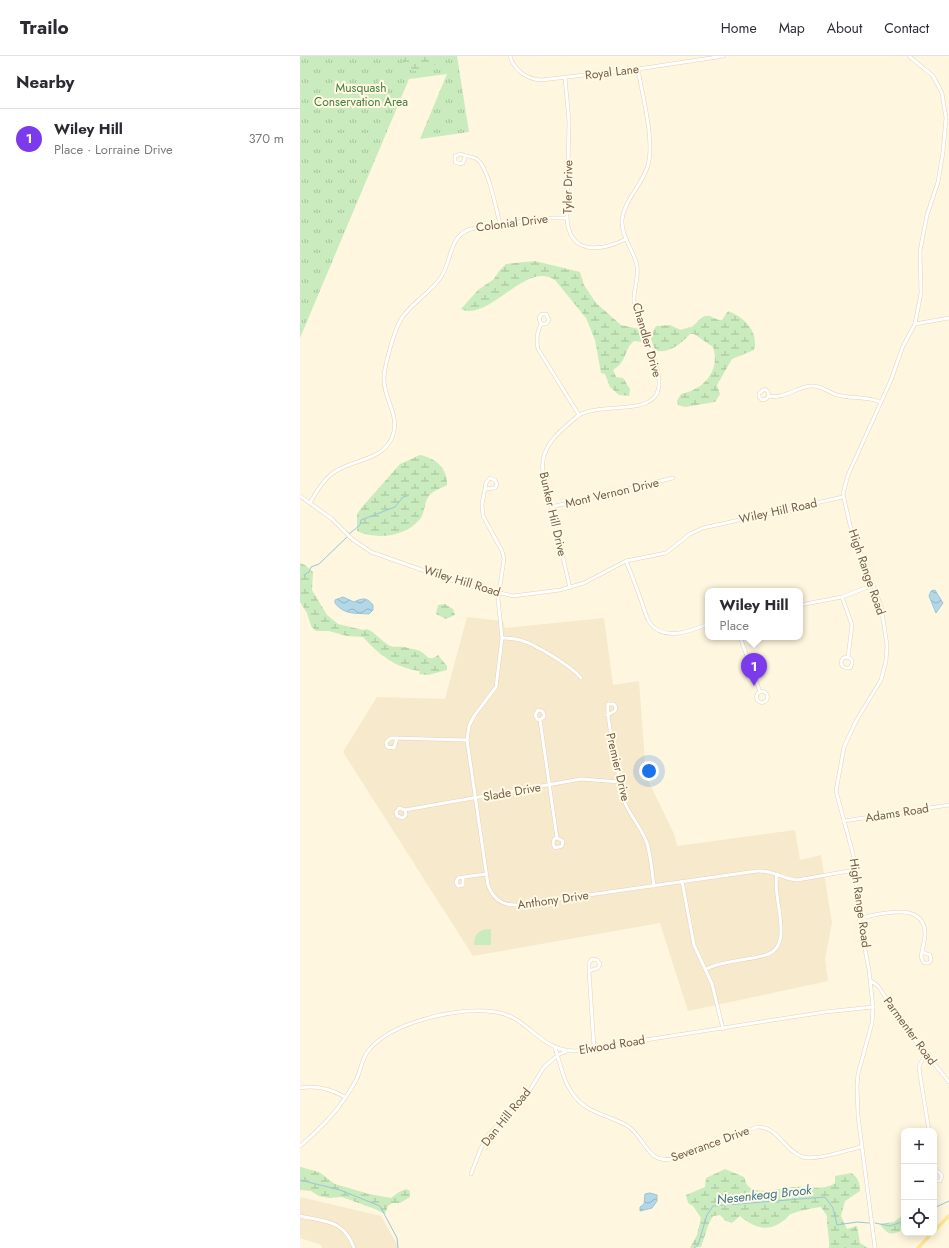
<!DOCTYPE html>
<meta charset="utf-8">
<style>
:root{--surface:#fff;--page:#f7f7f7;--text:#2b2b33;--muted:#7c7c81;--line:#e1e1e2;--accent:#7c3aed}
body{margin:0;font-family:Jost,sans-serif;background:var(--page);color:var(--text)}
.controls{position:absolute;right:12px;bottom:12px;display:grid;overflow:hidden;border-radius:8px;box-shadow:0 2px 10px #0003}
.controls button{width:36px;height:36px;display:grid;place-items:center;padding:0;border:0;border-bottom:1px solid var(--line);background:var(--surface);color:var(--text);font:20px sans-serif}
.you{position:absolute;left:349px;top:715px;width:14px;height:14px;margin:-10px;border:3px solid #fff;border-radius:50%;background:#1a73e8;box-shadow:0 0 0 6px #1a73e833}
.badge{display:grid;place-items:center;width:26px;height:26px;border-radius:50%;background:var(--accent);color:#fff;font-size:13px;font-weight:700}
.pin{position:absolute;translate:-50% -33px;filter:drop-shadow(0 1px 2px #0008)}
.pin::after{content:'';position:absolute;top:21px;width:14px;height:12px;background:inherit;clip-path:polygon(0 0,100% 0,50% 100%)}
.popup{position:absolute;left:405px;top:532px;width:98px;height:52px;box-sizing:border-box;display:grid;place-content:center;border-radius:8px;background:var(--surface);filter:drop-shadow(0 1px 3px #0005);font-size:13px;white-space:nowrap;color:var(--muted)}
.popup b{font-size:15px;color:var(--text)}
.popup::after{content:'';position:absolute;left:50%;top:100%;margin-left:-8px;border:8px solid transparent;border-top-color:var(--surface)}
.list{margin:0;padding:0;list-style:none}
h2{display:flex;justify-content:space-between;align-items:center;height:52px;margin:0;padding:0 16px;font-size:17px}
h2 small{font-size:13px;font-weight:400;color:var(--muted)}
.list li{display:grid;grid-template-columns:26px 1fr auto;gap:12px;align-items:center;box-sizing:border-box;height:60px;padding:0 16px;border-top:1px solid var(--line)}
.list b{display:block;font-size:15px;white-space:nowrap}
.list p{margin:0;font-size:13px;white-space:nowrap;color:var(--muted)}
.list em{font-size:13px;font-style:normal;color:var(--muted)}
.icon{flex:none;width:22px;height:22px;fill:none;stroke:currentColor;stroke-width:2;stroke-linecap:round;stroke-linejoin:round}
.map{position:relative;flex:none;width:649px;height:1192px;overflow:hidden}
header{display:flex;align-items:center;gap:24px;box-sizing:border-box;height:56px;padding:0 20px;background:var(--surface);border-bottom:1px solid var(--line)}
header strong{font-size:19px}
nav{display:flex;gap:22px;margin-inline-start:auto;font-size:14px}
main{display:flex}
aside{flex:1;background:var(--surface)}
.map>svg:first-child{display:block}
</style>
<header>
<strong>Trailo</strong>
<nav><a>Home</a><a>Map</a><a>About</a><a>Contact</a></nav>
</header>
<main>
<aside>
<h2>Nearby<small></small></h2>
<ul class="list">
<li><span class="badge">1</span><div><b>Wiley Hill</b><p>Place · Lorraine Drive</p></div><em>370 m</em></li>
</ul>
</aside>
<div class="map">
<svg width="649" height="1192" viewBox="0 0 649 1192">
<defs>
<pattern id="grass-tufts" width="24" height="20" patternUnits="userSpaceOnUse"><rect width="24" height="20" fill="#c9ebbd"/><path d="M3 7l-1-3M5 7V3M7 7l1-3M15 17l-1-3M17 17v-4M19 17l1-3" fill="none" stroke="#a8c29b"/></pattern>
<pattern id="wetland-marsh" width="20" height="14" patternUnits="userSpaceOnUse"><rect width="20" height="14" fill="#c9ebbd"/><path d="M1 5h8M5 5V1M11 12h8M15 12V8" fill="none" stroke="#a8c29b"/></pattern>
<pattern id="water-waves" width="16" height="10" patternUnits="userSpaceOnUse"><rect width="16" height="10" fill="#b2d8e8"/><path d="M0 5q4-4 8 0t8 0" fill="none" stroke="#95b2be"/></pattern>
</defs>
<rect width="100%" height="100%" fill="#fef6de"/>
<g fill="#f6e9cc">
<polygon points="167,561 203,565 205,572 304,562 313,629 339,625 346,720 374,778 377,790 495,774 500,804 521,799 532,867 525,903 528,925 388,955 360,867 173,900 43,696 77,641 145,643"/>
<polygon points="0,1141 81,1160 99,1192 22,1192 21,1189 0,1182"/>
</g>
<polygon fill="url(#grass-tufts)" points="0,0 157,0 169,76 120,83 147,18 109,23 0,282"/>
<g fill="url(#wetland-marsh)">
<path d="M105,0H144C129,16 124,18 102,12Z"/>
<path d="M235,205L280,216L284,229L296,247L321,269L339,273L342,277L344,286L334,285C323,294 328,305 313,314L316,321L323,322L330,333L329,340L319,339L310,331L305,318L301,317L295,284L286,262L255,224C226,204 188,267 161,253L178,234L194,223L199,215L206,208Z"/>
<path d="M428,255C444,261 459,275 454,294L432,303L417,329L420,338L415,346L385,351L378,349L377,345L381,338C403,334 421,315 413,291L394,278H390C382,287 368,299 355,294L350,280L356,270L370,269L381,274C384,272 390,272 393,270C398,266 402,258 410,260C415,262 416,264 422,264Z"/>
<path d="M120,399C135,402 148,412 147,429C142,432 132,435 129,440C124,446 125,457 120,463C106,481 76,484 57,475V458L63,450L100,408Z"/>
<path d="M0,507L5,509L13,516L12,534L27,559L38,568L63,574L67,573C76,577 79,583 87,588C92,593 101,589 108,592C112,593 120,594 123,597C128,602 131,605 138,599L147,610V614L128,619L119,618L120,615C96,612 79,599 63,581L47,580L29,575H16L11,570L7,557L0,546Z"/>
<polygon points="145,548 153,553 155,559 146,563 136,558 138,549"/>
<polygon points="0,1111 19,1116 35,1128 69,1138 91,1142 99,1136 106,1133 110,1135 110,1141 100,1147 92,1147 88,1150 85,1158 75,1153 42,1141 29,1142 19,1140 11,1135 0,1134"/>
<path d="M425,1113L444,1121C446,1127 447,1131 453,1133C467,1138 481,1131 496,1131C508,1130 524,1135 535,1127V1120L551,1117C558,1121 560,1127 560,1135L545,1145L541,1160L547,1173L557,1170L560,1187L568,1192H529C530,1180 526,1170 527,1160L521,1151C517,1151 494,1156 491,1158C488,1159 487,1163 484,1164C469,1177 454,1172 440,1160L432,1167L426,1165L420,1159L413,1160L409,1167L401,1191L390,1192L397,1179L401,1162L393,1150L388,1147L386,1139L405,1131L406,1122Z"/>
<path d="M604,1158V1174C590,1179 589,1180 580,1168L594,1166Z"/>
</g>
<path fill="#c9ebbd" d="M191,873V889H174C174,877 180,873 191,873Z"/>
<g fill="url(#water-waves)" stroke="#98c6da">
<polygon points="635,534 643,547 636,557 629,540 631,535"/>
<path d="M43,541L54,546C62,542 67,541 73,549V554L69,558C56,557 44,559 35,547V544Z"/>
<polygon points="350,1137 357,1139 357,1145 352,1152 340,1155 340,1151 344,1148 345,1138"/>
</g>
<g fill="none" stroke-linecap="round" stroke-linejoin="round">
<g stroke="#98c6da" stroke-width="1">
<polyline points="49,478 60,469 61,464 95,451 103,441 107,440"/>
<polyline points="4,519 9,516 11,511 19,508 47,481"/>
<polyline points="0,1124 40,1134 80,1150 97,1182 98,1192"/>
<polyline points="634,1152 649,1145"/>
<polyline points="575,1167 590,1170 604,1165"/>
<polyline points="394,1192 398,1189 407,1159 413,1150 525,1141 533,1152 537,1169 557,1166 569,1167"/>
</g>
<g stroke="#e2d3ba" stroke-width="4">
<g id="minor">
<path d="M210,0C214,14 226,23 241,24L338,13L424,0"/>
<path d="M265,22L269,65L267,162C269,200 302,195 326,183"/>
<path d="M165,101L163,107L160,108L155,106V100L161,98C167,101 173,100 178,104C189,114 196,153 200,168"/>
<path d="M241,268L239,262L242,258H246L249,264L246,268H241C237,276 236,284 238,293L279,359C261,374 239,390 243,416L270,532"/>
<polyline points="615,268 649,262"/>
<path d="M469,340L466,343L462,344L459,341V337L465,333L468,336L469,340C485,343 496,331 511,330C521,329 528,336 537,339C552,343 566,340 580,346"/>
<path d="M279,359C301,347 344,358 356,339C369,318 337,269 334,246C333,234 339,222 337,210C334,194 321,181 322,164C324,145 341,130 347,112C356,88 342,39 338,13"/>
<path d="M185,433L195,432L197,429L195,424L190,422L186,427L182,448L183,460L202,495L204,503L198,543L202,582L196,631L174,660L169,670L167,684L188,829C193,843 203,850 218,849L457,815C472,814 483,823 497,824L555,814"/>
<polyline points="0,440 32,463 52,483 71,496 162,528 213,540 260,534 284,527 326,505 366,497 390,478 403,472 543,441"/>
<path d="M10,447C16,436 25,421 36,415C55,403 85,404 93,379C100,358 82,341 84,320C85,308 94,276 100,265C108,249 131,237 141,221C153,203 148,177 175,172L245,162H267"/>
<polyline points="251,451 373,422"/>
<path d="M326,505C332,519 337,533 342,547C344,553 346,561 350,567C364,586 391,575 408,568"/>
<polyline points="542,541 552,569 548,601 543,602 541,606 542,610 546,612 550,612 552,608 552,604 548,601"/>
<polyline points="500,549 542,541 573,529"/>
<polyline points="440,581 460,636"/>
<path d="M202,582C208,582 214,582 220,584C235,588 271,610 281,622"/>
<circle cx="462" cy="641" r="5.5"/>
<path d="M307,659L315,655L316,651L314,648H308C305,653 321,737 325,747C331,761 342,773 347,787C351,801 352,816 354,830"/>
<polyline points="240,664 237,663 235,659 238,654 242,655 244,658 244,661 240,664 257,782 254,783 253,788 255,792 262,790 263,785 257,782"/>
<polyline points="97,682 94,692 87,691 86,686 91,682 167,684"/>
<polyline points="105,754 106,759 103,762 97,760 96,756 99,752 105,754 281,723 320,726"/>
<polyline points="544,765 649,749"/>
<path d="M163,821V829L158,830L156,826L158,822C168,820 177,819 187,818"/>
<polyline points="382,825 394,889 412,928 423,973"/>
<path d="M559,862C578,859 624,844 625,877C625,885 622,893 621,901L624,907H629L631,904L630,899L622,896"/>
<path d="M406,913C424,904 446,905 466,899C496,890 471,841 477,818"/>
<polyline points="289,915 298,912 300,908 297,904 292,903 289,907 289,915 294,992"/>
<polyline points="571,925 578,930 614,983 649,1026"/>
<path d="M255,992C261,1009 263,1027 276,1042C288,1057 310,1060 326,1069C346,1080 346,1111 376,1102L457,1071C478,1070 484,1095 503,1101C516,1105 547,1094 561,1091"/>
<polyline points="625,998 619,1011 620,1019 629,1075"/>
<path d="M0,1032C16,1029 31,1033 45,1041"/>
<path d="M0,1090C23,1071 41,1052 55,1026C61,1016 61,1004 68,995C92,965 159,951 195,956C228,960 239,995 275,995L525,956L573,951"/>
<polyline points="634,1107 635,1115"/>
<polyline points="634,1115 639,1116 642,1120 640,1125 634,1125"/>
<polyline points="171,1118 181,1092 189,1078 225,1042 244,1011 258,999 267,995"/>
<path d="M0,1160C26,1166 44,1164 54,1192"/>
<polyline points="575,1192 558,1060 557,1030 558,1018 572,967 573,951 569,914 560,867 553,798 536,735 544,691 556,665 581,624 586,605 587,589 581,550 550,469 543,438 548,419 591,324 603,290 615,268 621,237 620,195 627,159 638,126 643,96 646,62 642,37 633,20 609,0"/>
</g>
</g>
<g stroke="#fff" stroke-width="5">
<g id="major">
<polyline points="634,1175 649,1160"/>
<polyline points="618,1192 632,1177"/>
</g>
</g>
<use href="#minor" stroke="#fff" stroke-width="3"/>
<use href="#major" stroke="#ffe794" stroke-width="4"/>
</g>
<g text-anchor="middle" stroke-width="4" stroke-linejoin="round" paint-order="stroke">
<g font-size="12" fill="#755d45" stroke="#fff9e6">
<text transform="translate(312 16) rotate(-7)" y="4">Royal Lane</text>
<text transform="translate(268 131) rotate(-89)" y="4">Tyler Drive</text>
<text transform="translate(212 167) rotate(-7)" y="4">Colonial Drive</text>
<text transform="translate(347 284) rotate(74)" y="4">Chandler Drive</text>
<text transform="translate(312 437) rotate(-13)" y="4">Mont Vernon Drive</text>
<text transform="translate(478 455) rotate(-12)" y="4">Wiley Hill Road</text>
<text transform="translate(253 458) rotate(77)" y="4">Bunker Hill Drive</text>
<text transform="translate(567 516) rotate(71)" y="4">High Range Road</text>
<text transform="translate(162 525) rotate(17)" y="4">Wiley Hill Road</text>
<text transform="translate(318 711) rotate(77)" y="4">Premier Drive</text>
<text transform="translate(212 736) rotate(-10)" y="4">Slade Drive</text>
<text transform="translate(597 757) rotate(-9)" y="4">Adams Road</text>
<text transform="translate(253 844) rotate(-8)" y="4">Anthony Drive</text>
<text transform="translate(560 847) rotate(82)" y="4">High Range Road</text>
<text transform="translate(610 975) rotate(54)" y="4">Parmenter Road</text>
<text transform="translate(312 989) rotate(-9)" y="4">Elwood Road</text>
<text transform="translate(206 1061) rotate(-51)" y="4">Dan Hill Road</text>
<text transform="translate(410 1088) rotate(-20)" y="4">Severance Drive</text>
</g>
<g font-size="12" fill="#467c3c" stroke="#fff9e6">
<text x="61" y="36">Musquash<tspan x="61" dy="14">Conservation Area</tspan></text>
</g>
<g font-size="13" font-style="italic" fill="#407891" stroke="#fff9e6">
<text transform="translate(464 1138) rotate(-6)" y="5">Nesenkeag Brook</text>
</g>
</g>
</svg>
<div class="controls">
<button>+</button>
<button>−</button>
<button><svg class="icon" aria-label="locate" viewBox="0 0 24 24"><circle cx="12" cy="12" r="6"/><path d="M12 2v4M12 18v4M2 12h4M18 12h4"/></svg></button>
</div>
<div class="you"></div>
<div class="pin badge" style="left:454px;top:630px">1</div>
<div class="popup"><b>Wiley Hill</b>Place</div>
</div>
</main>
